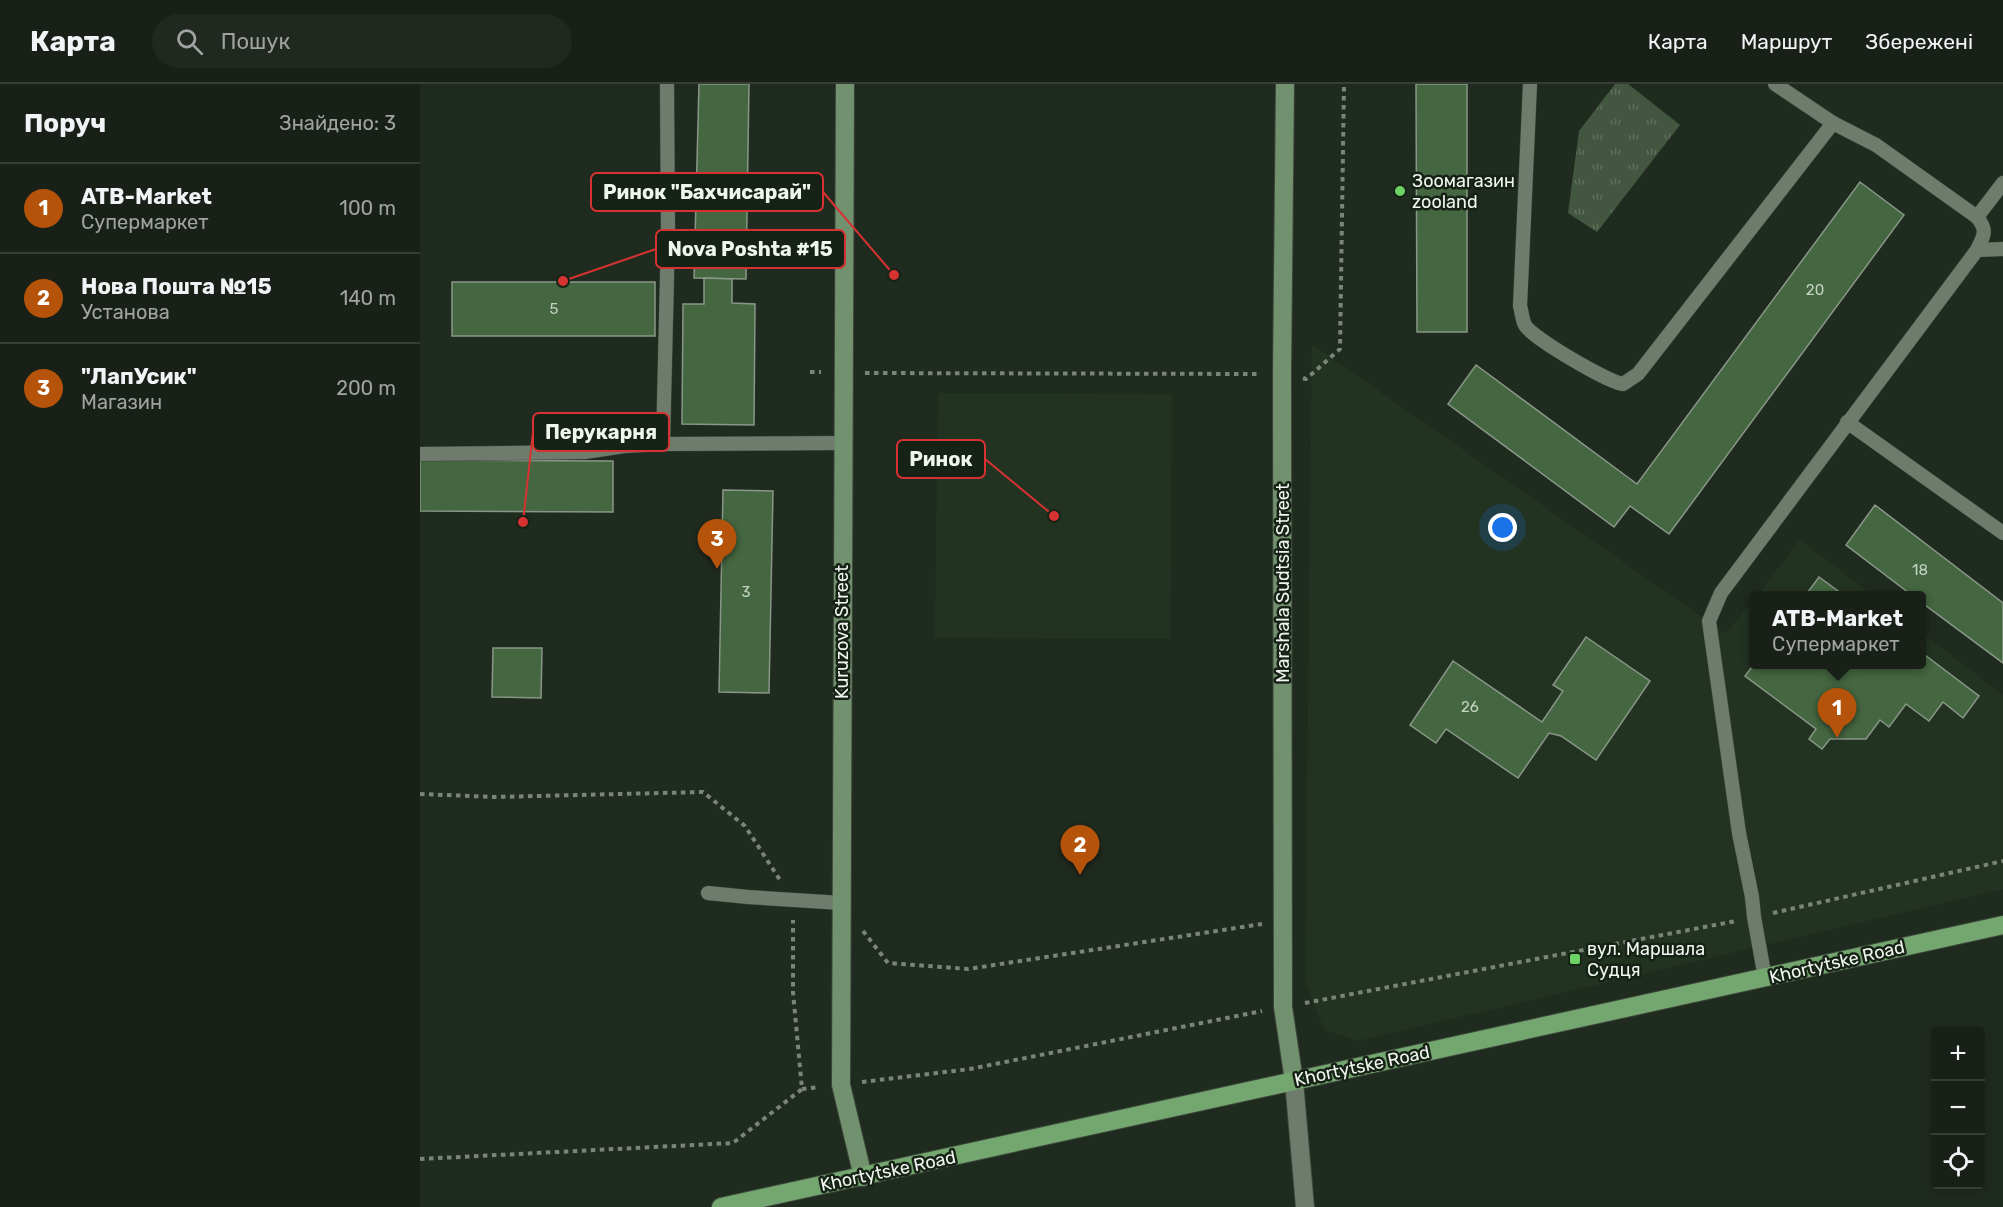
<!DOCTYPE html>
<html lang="uk">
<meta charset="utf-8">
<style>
:root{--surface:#182017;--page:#212820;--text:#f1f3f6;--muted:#9fa3a1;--line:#363e36;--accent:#b45309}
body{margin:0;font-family:Rubik,sans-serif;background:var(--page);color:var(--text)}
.controls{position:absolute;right:18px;bottom:18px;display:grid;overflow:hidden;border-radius:6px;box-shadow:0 3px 15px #0003}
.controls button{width:54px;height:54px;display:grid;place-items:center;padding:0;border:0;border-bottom:2px solid var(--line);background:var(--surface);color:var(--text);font:30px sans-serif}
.you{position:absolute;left:1083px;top:444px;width:21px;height:21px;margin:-15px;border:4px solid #fff;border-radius:50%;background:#1a73e8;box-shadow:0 0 0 9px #1a73e833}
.badge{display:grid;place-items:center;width:39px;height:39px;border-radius:50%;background:var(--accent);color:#fff;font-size:20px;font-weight:700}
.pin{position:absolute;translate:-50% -50px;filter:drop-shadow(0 2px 3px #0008)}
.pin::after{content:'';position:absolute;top:32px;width:21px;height:18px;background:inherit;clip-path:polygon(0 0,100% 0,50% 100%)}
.popup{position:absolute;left:1329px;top:507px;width:177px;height:78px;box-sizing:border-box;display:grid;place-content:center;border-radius:6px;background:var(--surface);filter:drop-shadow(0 2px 4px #0005);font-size:20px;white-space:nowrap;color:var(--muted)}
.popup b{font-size:22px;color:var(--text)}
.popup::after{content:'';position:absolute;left:50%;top:100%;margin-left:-12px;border:12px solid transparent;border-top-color:var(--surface)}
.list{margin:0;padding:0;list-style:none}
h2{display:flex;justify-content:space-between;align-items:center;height:78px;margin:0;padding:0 24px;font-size:26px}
h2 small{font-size:20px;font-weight:400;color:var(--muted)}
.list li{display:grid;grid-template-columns:39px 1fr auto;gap:18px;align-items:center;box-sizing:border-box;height:90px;padding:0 24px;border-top:2px solid var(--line)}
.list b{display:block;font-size:22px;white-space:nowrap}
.list p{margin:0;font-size:20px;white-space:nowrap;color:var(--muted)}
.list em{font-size:20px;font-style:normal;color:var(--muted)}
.icon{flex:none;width:33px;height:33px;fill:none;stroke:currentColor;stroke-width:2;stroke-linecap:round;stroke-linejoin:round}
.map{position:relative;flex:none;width:1583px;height:1123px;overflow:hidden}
header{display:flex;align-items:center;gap:36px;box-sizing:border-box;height:84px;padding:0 30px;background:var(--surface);border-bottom:2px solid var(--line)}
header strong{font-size:28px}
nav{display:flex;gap:33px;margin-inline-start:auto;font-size:21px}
.search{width:420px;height:54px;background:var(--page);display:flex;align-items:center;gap:15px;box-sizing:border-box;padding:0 21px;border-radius:33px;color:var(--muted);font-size:22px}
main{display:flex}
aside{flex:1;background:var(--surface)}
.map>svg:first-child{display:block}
</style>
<header>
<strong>Карта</strong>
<div class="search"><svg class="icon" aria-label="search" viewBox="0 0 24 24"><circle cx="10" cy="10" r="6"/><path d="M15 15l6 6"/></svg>Пошук</div>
<nav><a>Карта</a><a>Маршрут</a><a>Збережені</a></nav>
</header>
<main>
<aside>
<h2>Поруч<small>Знайдено: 3</small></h2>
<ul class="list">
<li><span class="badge">1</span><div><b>ATB-Market</b><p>Супермаркет</p></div><em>100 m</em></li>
<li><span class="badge">2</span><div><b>Нова Пошта №15</b><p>Установа</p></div><em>140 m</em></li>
<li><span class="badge">3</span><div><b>&quot;ЛапУсик&quot;</b><p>Магазин</p></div><em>200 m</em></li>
</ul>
</aside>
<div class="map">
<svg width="1583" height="1123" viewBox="0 0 1583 1123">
<defs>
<pattern id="park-tufts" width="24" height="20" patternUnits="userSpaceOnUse" patternTransform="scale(1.5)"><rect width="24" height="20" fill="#435740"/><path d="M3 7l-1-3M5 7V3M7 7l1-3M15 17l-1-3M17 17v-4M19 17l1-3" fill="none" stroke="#5e705c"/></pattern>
</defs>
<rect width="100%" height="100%" fill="#202b1f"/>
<g fill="#233322">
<polygon points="892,260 1306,550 1333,516 1333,580 1501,580 1501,548 1583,611 1583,805 938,957 904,946 885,895"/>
<polygon points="518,309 752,310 750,555 515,554"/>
<polygon points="1380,456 1453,511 1337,512"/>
</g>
<polygon fill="url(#park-tufts)" points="1195,0 1208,0 1260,41 1177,148 1148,129 1159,47"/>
<g fill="#446640" stroke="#899788" stroke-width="1.5">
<polygon points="279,0 329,0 326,195 274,194"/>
<polygon points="996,0 1047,0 1047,248 997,248"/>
<polygon points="1440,98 1484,131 1249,450 1210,422 1194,443 1028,320 1056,281 1217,400"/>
<polygon points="284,194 312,195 312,219 335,220 334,341 262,340 263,220 284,220"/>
<rect x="32" y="198" width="203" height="54"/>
<polygon points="0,376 193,377 193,428 0,427"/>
<polygon points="303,406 353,407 349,609 299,608"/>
<polygon points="1455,421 1583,519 1583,579 1501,518 1501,512 1493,512 1426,461"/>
<polygon points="1399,493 1425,512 1385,512"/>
<polygon points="1166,553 1230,597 1176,676 1141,652 1129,649 1098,694 1026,645 1016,659 990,641 1033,577 1122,638 1143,607 1133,601"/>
<polygon points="73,564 122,564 121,614 72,613"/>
<polygon points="1501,568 1559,612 1543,634 1523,618 1509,637 1486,620 1469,643 1460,636 1446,655 1410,655 1402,665 1389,655 1396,645 1325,592 1334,580 1501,580"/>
</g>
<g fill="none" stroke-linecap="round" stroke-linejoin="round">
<g stroke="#3c463b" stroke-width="15">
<g id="lane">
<path d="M1110,0L1100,222C1102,228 1102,236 1105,241C1112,254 1188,298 1203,300L1218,290L1413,39"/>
<polyline points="1355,0 1413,39 1456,61 1557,133"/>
<polyline points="1557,166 1583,165"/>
<polyline points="1427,338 1583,449"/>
<polyline points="243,360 248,151 247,0"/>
<polyline points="0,370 165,368 204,362 243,360 423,359"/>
<polyline points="288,809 328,813 422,819"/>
<path d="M1345,894L1334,833L1332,813L1319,749L1289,537L1301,509L1557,166C1564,151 1568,147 1557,133L1583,99"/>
</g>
</g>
<g stroke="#3c463b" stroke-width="20">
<polyline id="street" points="874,997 885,1123"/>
</g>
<g stroke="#3c463b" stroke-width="20">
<g id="secondary">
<polyline points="425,0 421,1001 443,1093"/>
<polyline points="865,0 862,290 863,923 874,997"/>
</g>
</g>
<g stroke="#3c463b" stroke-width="20">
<polyline id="primary" points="301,1123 1583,841"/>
</g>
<g stroke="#7b847a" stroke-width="4" stroke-dasharray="4.5 4.5" stroke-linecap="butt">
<polyline points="390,288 401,288"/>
<polyline points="445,289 839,290"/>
<polyline points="883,294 886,295 920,265 924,0"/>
<polyline points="0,710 75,713 283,708 325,742 360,796"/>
<polyline points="1353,829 1583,777"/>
<polyline points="443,847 468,879 548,885 842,840"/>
<polyline points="885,919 1316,837"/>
<polyline points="442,998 550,985 842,927"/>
<polyline points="382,1005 399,1003"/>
<polyline points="0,1075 313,1059 382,1005 373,908 373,836"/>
</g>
<use href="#lane" stroke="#6f7c6d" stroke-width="14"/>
<use href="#street" stroke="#6f7c6d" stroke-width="18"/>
<use href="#secondary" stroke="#72916e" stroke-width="18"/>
<use href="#primary" stroke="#74a76f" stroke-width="18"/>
</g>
<g fill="#6bd363" stroke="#172216" stroke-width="2">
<circle cx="980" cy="107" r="6"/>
<rect x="1149" y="869" width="12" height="12" rx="3"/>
</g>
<g text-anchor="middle" stroke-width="5" stroke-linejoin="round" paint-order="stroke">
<g font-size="15" fill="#c4d2c2">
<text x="1395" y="211">20</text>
<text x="134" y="230">5</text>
<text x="1500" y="491">18</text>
<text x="326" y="513">3</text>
<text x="1050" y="628">26</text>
</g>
<g font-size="18" fill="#eff6ee" stroke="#172216" text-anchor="start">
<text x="992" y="103">Зоомагазин<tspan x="992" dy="21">zooland</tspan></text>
<text x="1167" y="871">вул. Маршала<tspan x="1167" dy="21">Судця</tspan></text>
</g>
<g font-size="18" fill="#eff6ee" stroke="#172216">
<text transform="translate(863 499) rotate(-90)" y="6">Marshala Sudtsia Street</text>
<text transform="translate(422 548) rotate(-90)" y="6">Kuruzova Street</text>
<text transform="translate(1417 878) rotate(-13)" y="6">Khortytske Road</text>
<text transform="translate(942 982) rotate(-12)" y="6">Khortytske Road</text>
<text transform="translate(468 1087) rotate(-12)" y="6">Khortytske Road</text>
</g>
</g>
<path fill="none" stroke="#d73232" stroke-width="2" d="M474 191L403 108M143 197L236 165M103 438L113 348M634 432L565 375"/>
<g fill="#d73232" stroke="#172216" stroke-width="2">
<circle cx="474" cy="191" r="6"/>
<circle cx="143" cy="197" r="6"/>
<circle cx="103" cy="438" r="6"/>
<circle cx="634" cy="432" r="6"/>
</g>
<g fill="#172216" stroke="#d73232" stroke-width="2">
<rect x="171" y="89" width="232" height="38" rx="6"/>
<rect x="236" y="146" width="189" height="38" rx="6"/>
<rect x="113" y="329" width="136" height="38" rx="6"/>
<rect x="477" y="356" width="88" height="38" rx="6"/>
</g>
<g font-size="20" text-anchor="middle" font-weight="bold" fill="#eff6ee">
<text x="287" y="115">Ринок "Бахчисарай"</text>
<text x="330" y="172">Nova Poshta #15</text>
<text x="181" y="355">Перукарня</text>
<text x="521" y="382">Ринок</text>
</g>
</svg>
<div class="controls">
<button>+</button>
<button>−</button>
<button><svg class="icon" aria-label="locate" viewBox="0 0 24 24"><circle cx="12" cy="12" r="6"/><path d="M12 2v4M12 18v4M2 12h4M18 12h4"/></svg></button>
</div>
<div class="you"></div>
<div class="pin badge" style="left:1417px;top:654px">1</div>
<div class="popup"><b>ATB-Market</b>Супермаркет</div>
<div class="pin badge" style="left:660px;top:791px">2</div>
<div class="pin badge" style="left:297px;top:485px">3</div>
</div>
</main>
